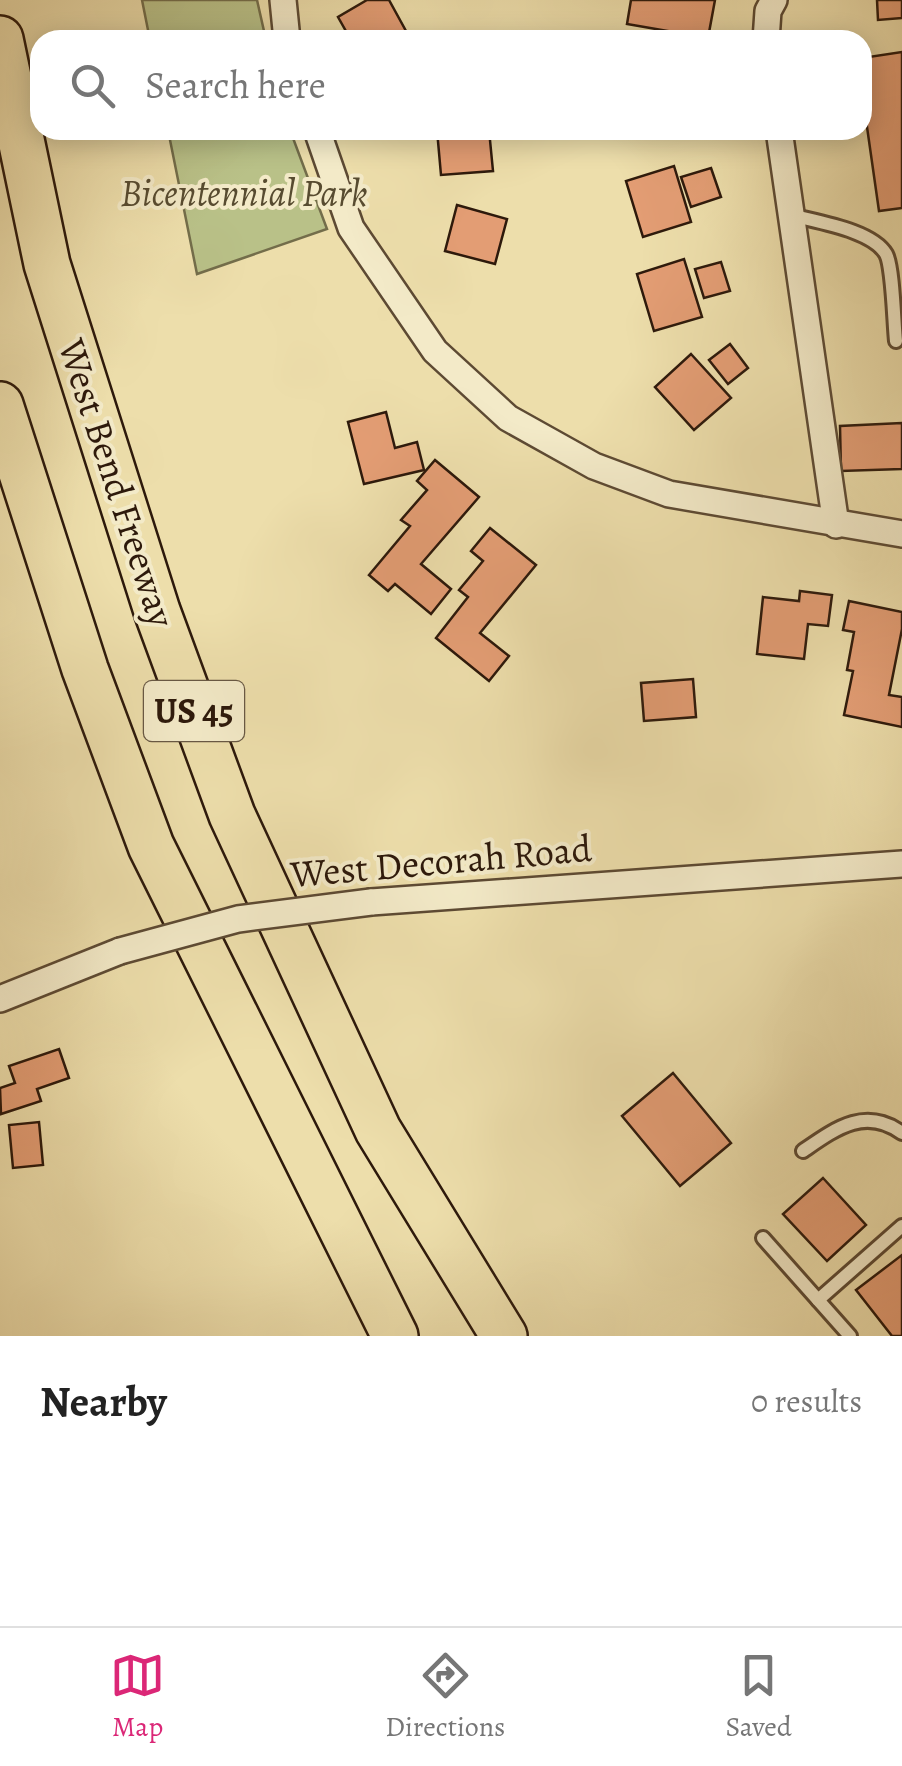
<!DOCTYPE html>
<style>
:root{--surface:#fff;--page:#f2f2f2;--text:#222;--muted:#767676;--line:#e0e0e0;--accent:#db2777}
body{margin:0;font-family:Alegreya,serif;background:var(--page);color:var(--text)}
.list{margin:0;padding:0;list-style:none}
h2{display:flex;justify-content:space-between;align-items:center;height:130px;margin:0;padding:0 40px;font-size:42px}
h2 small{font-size:32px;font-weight:400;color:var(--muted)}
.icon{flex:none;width:55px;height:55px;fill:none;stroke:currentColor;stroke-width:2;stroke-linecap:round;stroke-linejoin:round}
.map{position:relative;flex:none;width:902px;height:1336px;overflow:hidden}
.search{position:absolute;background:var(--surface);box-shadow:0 5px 25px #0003;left:30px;right:30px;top:30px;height:110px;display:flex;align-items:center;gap:25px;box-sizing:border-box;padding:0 35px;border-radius:30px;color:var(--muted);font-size:38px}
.sheet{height:290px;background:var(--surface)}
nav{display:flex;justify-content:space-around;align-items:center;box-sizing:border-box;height:140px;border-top:2px solid var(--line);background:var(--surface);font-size:28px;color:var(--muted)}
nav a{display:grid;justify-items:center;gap:5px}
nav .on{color:var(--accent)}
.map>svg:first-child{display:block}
</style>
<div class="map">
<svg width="902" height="1336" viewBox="0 0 902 1336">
<rect width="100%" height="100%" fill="#eddeab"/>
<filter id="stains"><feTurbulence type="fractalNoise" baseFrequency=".002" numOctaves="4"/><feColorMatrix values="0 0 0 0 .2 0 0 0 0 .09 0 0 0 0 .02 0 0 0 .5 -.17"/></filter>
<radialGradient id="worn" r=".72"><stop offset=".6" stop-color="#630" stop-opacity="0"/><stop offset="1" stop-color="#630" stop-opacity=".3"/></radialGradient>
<g fill="#b9c188" stroke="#736d4a" stroke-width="2.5">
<polygon points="142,0 257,0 266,40 150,40"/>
<polygon points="168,130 290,130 327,229 197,274"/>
</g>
<g fill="#e39d74" stroke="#2d190b" stroke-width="2.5">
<polygon points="367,0 389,0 406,31 391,40 351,40 338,17"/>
<polygon points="631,0 715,0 708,38 627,24"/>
<polygon points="877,0 902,0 902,18 878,20"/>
<polygon points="902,52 902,208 879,211 862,92 862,58"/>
<polygon points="437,130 489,130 493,171 441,175"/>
<polygon points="674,166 691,222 643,237 626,181"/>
<polygon points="711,168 721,197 691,207 681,177"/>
<polygon points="457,205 507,219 495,264 445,251"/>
<polygon points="684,259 702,317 654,331 637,274"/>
<polygon points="721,262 730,291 704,298 695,269"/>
<polygon points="730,344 748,368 728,384 709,360"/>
<polygon points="691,354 731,398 694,430 655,387"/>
<polygon points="386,412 395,448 417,442 424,470 364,484 348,422"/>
<polygon points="902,423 902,469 841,471 840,426"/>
<polygon points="435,460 479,497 421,564 451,589 431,614 395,584 388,591 369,575 410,526 401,520 427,490 417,481"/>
<polygon points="490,528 536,565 480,633 509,656 489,681 436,638 468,597 459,590 483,561 471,551"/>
<polygon points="800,591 832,595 828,626 808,624 804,659 757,654 763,597 799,601"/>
<polygon points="849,601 902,612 902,629 889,695 902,697 902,727 844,715 853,671 847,670 854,632 843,630"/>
<polygon points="693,679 696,717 644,721 641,683"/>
<polygon points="59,1049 69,1078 37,1089 41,1101 1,1114 0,1088 15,1083 9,1066"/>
<polygon points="673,1073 731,1143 680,1186 622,1116"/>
<polygon points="39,1122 43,1165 13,1168 9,1125"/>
<polygon points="823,1178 866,1225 827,1261 783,1214"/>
<polygon points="902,1255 902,1336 892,1336 856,1290"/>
</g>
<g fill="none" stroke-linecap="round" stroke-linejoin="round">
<g stroke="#5d4a33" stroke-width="18">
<g id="service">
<path d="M791,215C817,222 872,230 886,254C893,267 894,323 896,341"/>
<path d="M803,1151C835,1129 865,1106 902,1133"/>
<polyline points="763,1238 850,1336"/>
<polyline points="818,1300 902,1226"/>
</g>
</g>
<g stroke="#5d4a33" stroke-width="30">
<g id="minor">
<polyline points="283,0 287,40"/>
<polyline points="766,40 768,11 774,0"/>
<polyline points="317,130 351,228 435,351 508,418 594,466 669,494 902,534"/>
<polyline points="779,130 836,525"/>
<polyline points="371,902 902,864"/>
<polyline points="0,999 120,951"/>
</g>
</g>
<g stroke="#2d190b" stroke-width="50">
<g id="motorway">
<polyline points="0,39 47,264 157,611 232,815 378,1130 504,1336"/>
<polyline points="0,405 85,669 151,846 395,1336"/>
</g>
</g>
<use href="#service" stroke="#f3eac8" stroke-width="12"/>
<use href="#minor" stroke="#f3eac8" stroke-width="25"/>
<use href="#motorway" stroke="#eddeab" stroke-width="45"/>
<g stroke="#5d4a33" stroke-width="30" stroke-linecap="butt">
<polyline id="minor-bridge" points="120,951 238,919 371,902"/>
</g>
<use href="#minor-bridge" stroke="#f3eac8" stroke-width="25"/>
</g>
<g text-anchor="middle" stroke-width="8" stroke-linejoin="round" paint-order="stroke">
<rect fill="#f3eac8" stroke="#685844" stroke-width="2.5" x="144" y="681" width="100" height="60" rx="8"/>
<g font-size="35" font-weight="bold" fill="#2d190b">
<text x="194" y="723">US 45</text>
</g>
<g font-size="38" font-style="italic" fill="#574b30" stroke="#f3eac8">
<text x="244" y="206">Bicentennial Park</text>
</g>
<g font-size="38" fill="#2d190b" stroke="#f3eac8">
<text transform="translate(117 483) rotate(72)" y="13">West Bend Freeway</text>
<text transform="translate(441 861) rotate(-5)" y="13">West Decorah Road</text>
</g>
</g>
<rect width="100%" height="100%" filter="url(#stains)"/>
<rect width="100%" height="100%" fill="url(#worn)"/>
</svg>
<div class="search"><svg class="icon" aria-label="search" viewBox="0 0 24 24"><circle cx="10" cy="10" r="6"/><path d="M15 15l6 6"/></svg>Search here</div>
</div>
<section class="sheet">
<h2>Nearby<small>0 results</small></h2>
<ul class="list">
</ul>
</section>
<nav>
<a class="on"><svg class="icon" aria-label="map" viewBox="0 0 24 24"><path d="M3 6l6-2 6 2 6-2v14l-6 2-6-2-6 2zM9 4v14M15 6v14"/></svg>Map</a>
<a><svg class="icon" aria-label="directions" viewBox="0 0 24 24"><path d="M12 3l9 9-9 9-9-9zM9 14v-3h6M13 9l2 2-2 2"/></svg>Directions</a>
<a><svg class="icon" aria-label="saved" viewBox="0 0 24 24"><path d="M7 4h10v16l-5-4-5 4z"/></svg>Saved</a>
</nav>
